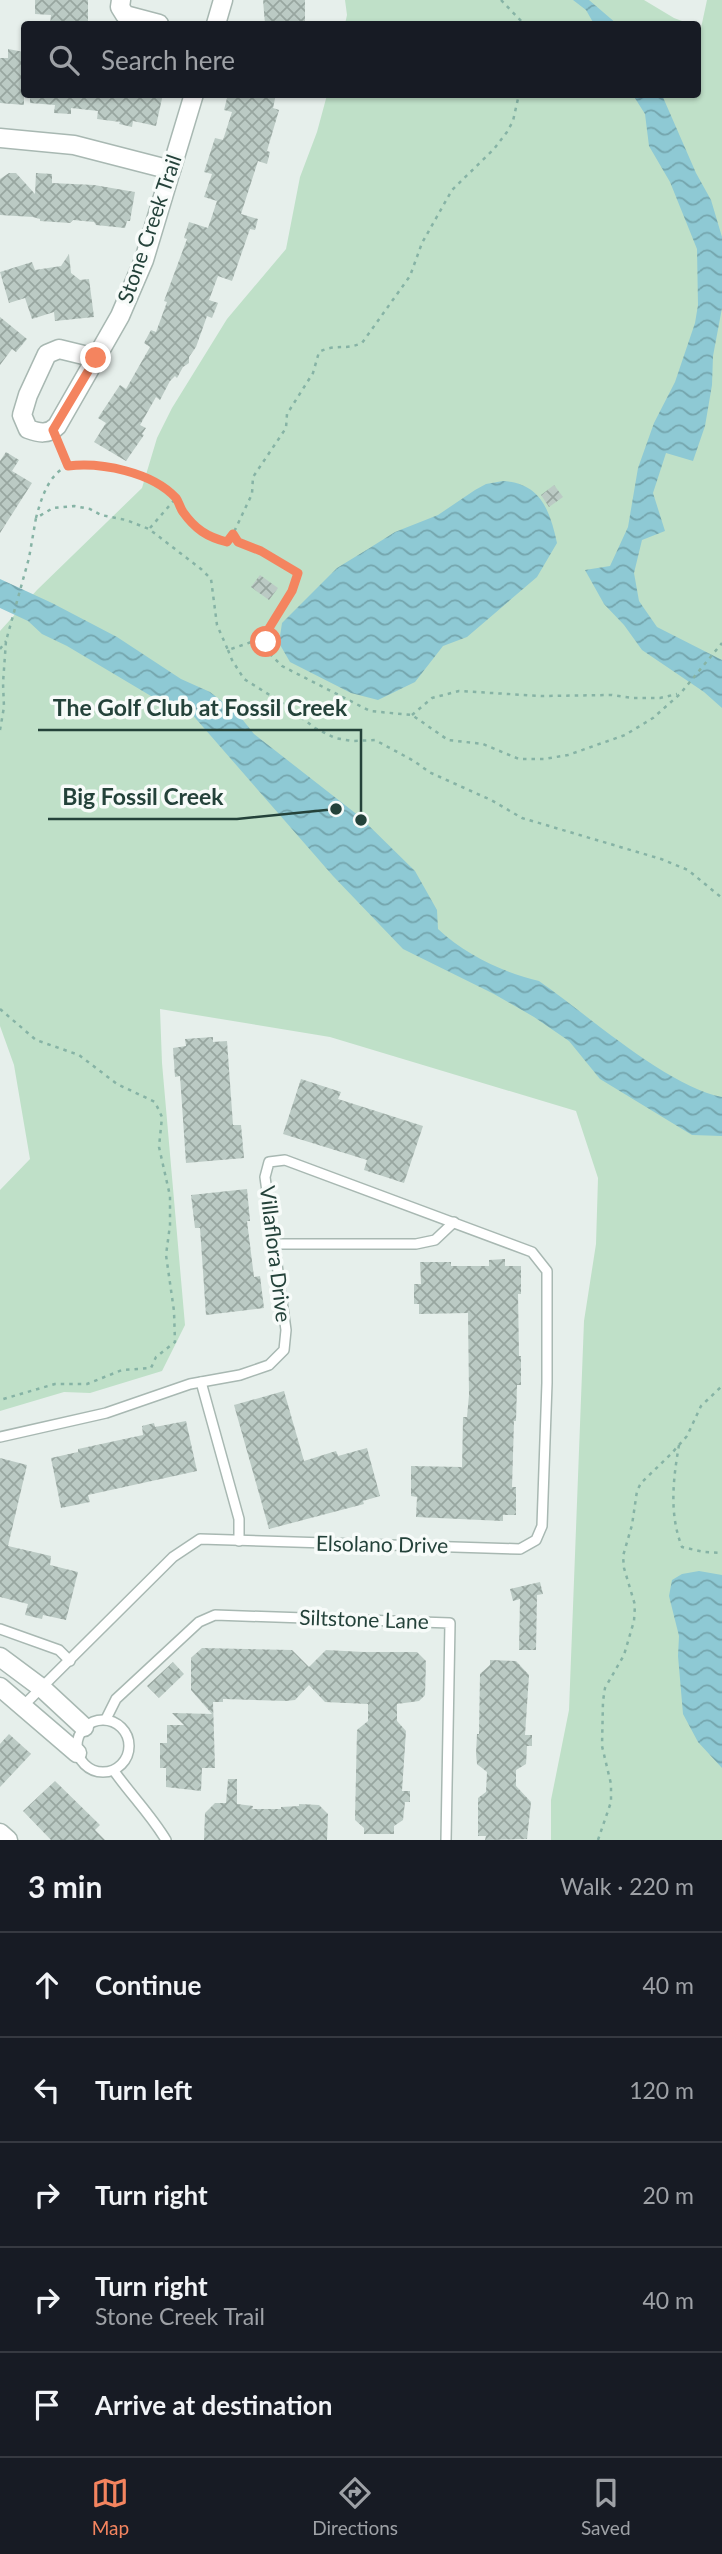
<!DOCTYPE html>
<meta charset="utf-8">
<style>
:root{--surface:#171b24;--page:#20242c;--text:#f1f3f6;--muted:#9ea1a6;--line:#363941;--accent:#f4845f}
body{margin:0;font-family:Lato,sans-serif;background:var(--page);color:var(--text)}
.stop{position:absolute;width:21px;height:21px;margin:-16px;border:5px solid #f4845f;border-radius:50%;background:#fff}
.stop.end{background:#f4845f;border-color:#fff;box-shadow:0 2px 7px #0008}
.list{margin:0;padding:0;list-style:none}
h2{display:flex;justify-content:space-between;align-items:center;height:91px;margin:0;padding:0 28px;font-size:30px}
h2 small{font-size:23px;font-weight:400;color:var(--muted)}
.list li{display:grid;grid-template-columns:46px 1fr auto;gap:21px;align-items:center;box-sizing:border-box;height:105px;padding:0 28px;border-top:2px solid var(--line)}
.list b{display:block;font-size:26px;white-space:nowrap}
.list p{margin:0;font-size:23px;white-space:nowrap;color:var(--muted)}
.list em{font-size:23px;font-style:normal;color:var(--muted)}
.icon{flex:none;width:38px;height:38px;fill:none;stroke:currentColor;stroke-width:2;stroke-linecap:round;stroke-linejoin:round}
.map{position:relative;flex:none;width:722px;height:1840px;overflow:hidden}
.search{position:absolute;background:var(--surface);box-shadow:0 2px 5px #0004;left:21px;right:21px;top:21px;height:77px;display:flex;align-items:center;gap:18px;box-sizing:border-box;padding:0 24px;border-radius:7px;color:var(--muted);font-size:26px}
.sheet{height:616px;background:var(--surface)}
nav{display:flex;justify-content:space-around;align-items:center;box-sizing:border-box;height:98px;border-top:2px solid var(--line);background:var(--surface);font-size:19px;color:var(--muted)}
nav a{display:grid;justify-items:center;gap:4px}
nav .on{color:var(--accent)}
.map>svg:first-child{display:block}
</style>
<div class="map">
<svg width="722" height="1840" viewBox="0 0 722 1840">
<defs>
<pattern id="water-waves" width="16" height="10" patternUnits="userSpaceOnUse" patternTransform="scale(1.75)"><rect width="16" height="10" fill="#8ec9d4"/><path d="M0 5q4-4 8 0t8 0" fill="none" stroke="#74a5ad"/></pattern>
<pattern id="building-cross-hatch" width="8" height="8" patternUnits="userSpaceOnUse" patternTransform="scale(1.75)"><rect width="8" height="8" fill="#bbcac4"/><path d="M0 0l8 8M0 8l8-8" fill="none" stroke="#98a6a0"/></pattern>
</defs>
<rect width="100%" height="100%" fill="#e6efeb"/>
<g fill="#bfe0c8">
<polygon points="345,0 644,0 674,18 690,24 345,24 347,15"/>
<polygon points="707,0 722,0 722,1840 551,1840 551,1800 569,1710 584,1321 596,1244 598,1178 576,1111 330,1037 160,1009 162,1063 185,1325 162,1371 90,1393 64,1392 0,1411 0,1190 30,1159 14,1065 0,1026 0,631 37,590 142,488 157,438 172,408 227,319 286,249 300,177 317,132 327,95 698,94 698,27 701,28"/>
</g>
<g fill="url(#water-waves)">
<polygon points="573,0 589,0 617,24 594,24 586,10"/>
<polygon points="633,95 662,95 696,173 711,200 722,237 722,308 713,356 712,385 705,426 693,461 666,453 653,493 665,531 642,540 634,573 639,601 657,627 722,660 722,708 704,692 642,650 624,625 604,604 585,570 610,566 628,527 638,468 654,423 675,382 695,323 698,305 697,249 670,182 649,146 645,114"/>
<path d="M503,481C541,483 550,511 557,543L537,577L467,637L443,646L415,682L378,700L351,693L290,662L279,643L282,623L337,568L368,549L395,532L438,515L475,490L486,484Z"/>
<path d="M0,579L52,603L117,637L181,679L210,692L238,714L254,734L359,816L415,871L437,910L438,929C466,955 502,972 539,981C588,1015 666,1086 722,1097V1136L692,1135L600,1079L569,1041L534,1017L494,994L403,949L333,876L190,712L156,699L67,646L42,634L28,621L0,608Z"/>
<polygon points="699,1571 722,1575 722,1768 698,1742 683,1714 678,1656 679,1636 669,1596 672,1580 682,1574"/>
</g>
<g fill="url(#building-cross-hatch)">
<polygon points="35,0 88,0 88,24 50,24 51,15 35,14"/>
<polygon points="263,0 305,0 305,24 265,24"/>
<polygon points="8,49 24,52 24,105 0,103 0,58 8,58"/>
<polygon points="30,94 163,94 156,126 133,121 132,127 119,124 120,122 97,119 98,111 71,108 71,114 54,113 55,105 30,103"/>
<polygon points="228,94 276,94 273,108 279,110 267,151 270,152 267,164 258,161 241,214 258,219 255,230 250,229 232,281 218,276 209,300 218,303 212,318 207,316 196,347 189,357 189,363 183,367 177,378 175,376 170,381 160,400 156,397 140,425 146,428 142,434 144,435 126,461 94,442 106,423 98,418 120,385 126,389 150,347 144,343 151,330 156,332 167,302 164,301 187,239 184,238 189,222 208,228 217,201 204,197 212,174 204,172 215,138 223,140 232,112 224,110"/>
<polygon points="9,173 16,173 35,194 36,173 52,174 52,183 94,185 135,192 130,221 127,221 125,228 96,225 94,222 73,220 70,223 40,221 40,219 33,217 0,215 0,179"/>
<polygon points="69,254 71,273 80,280 89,279 94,317 55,321 54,312 32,319 25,298 9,303 0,272 32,262 35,270 61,266"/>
<polygon points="0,317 27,339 16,352 12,349 0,365"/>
<polygon points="6,452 19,460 12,471 32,483 0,533 0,461"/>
<polygon points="554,485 563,497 549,507 541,495"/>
<polygon points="260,575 278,588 269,600 251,587"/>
<polygon points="213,1037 213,1042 227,1041 233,1125 241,1125 244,1158 186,1163 180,1076 175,1077 173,1048 186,1046 185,1039"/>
<polygon points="301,1079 341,1092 338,1099 423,1126 404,1183 364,1170 367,1160 283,1134"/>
<polygon points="247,1189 250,1221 247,1221 254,1277 260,1276 264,1308 206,1315 200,1228 195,1228 191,1195"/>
<polygon points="505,1259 505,1266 521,1266 521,1294 518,1294 519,1356 521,1356 521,1385 517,1385 516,1421 514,1421 512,1487 516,1487 516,1515 503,1515 503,1521 416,1517 417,1497 411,1496 411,1466 462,1467 463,1417 467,1417 469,1395 468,1313 419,1314 419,1304 414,1304 414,1284 421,1284 420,1262 451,1262 451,1266 489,1266 489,1260"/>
<polygon points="284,1391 304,1461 336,1451 338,1456 367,1448 380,1496 363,1501 364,1504 269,1529 234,1405"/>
<polygon points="186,1421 197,1471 88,1495 90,1502 61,1508 51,1458 78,1452 78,1449 143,1435 142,1426 154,1423 155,1427"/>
<polygon points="0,1458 27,1465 8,1546 51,1556 50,1565 78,1572 66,1620 43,1615 42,1619 25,1615 28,1604 0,1597"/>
<polygon points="540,1582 543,1594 537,1595 536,1650 519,1650 520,1599 513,1601 510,1589"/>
<polygon points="202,1648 292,1650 309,1667 326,1650 363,1652 417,1652 426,1661 425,1695 419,1701 397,1704 397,1721 406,1731 402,1791 410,1791 410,1802 405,1802 403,1820 394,1826 394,1834 364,1834 364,1828 355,1820 357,1730 368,1721 368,1704 325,1702 309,1685 295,1700 286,1701 223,1699 223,1702 213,1702 215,1768 202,1768 201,1791 166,1787 166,1768 160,1768 160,1743 167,1743 167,1725 184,1725 172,1713 212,1714 191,1690 191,1658"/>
<polygon points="490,1660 516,1661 529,1675 525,1735 532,1735 532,1746 527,1746 526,1764 516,1770 516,1786 531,1802 527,1839 485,1840 486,1836 478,1836 478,1798 486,1792 487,1772 477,1764 476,1753 477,1734 479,1734 480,1674 490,1665"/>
<polygon points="173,1662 184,1674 159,1698 147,1686"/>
<polygon points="9,1734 31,1754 0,1787 0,1744"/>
<polygon points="228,1779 237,1779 237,1804 253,1806 252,1809 281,1809 281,1807 299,1806 299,1804 319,1805 328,1814 327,1840 204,1840 205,1813 215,1803 226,1803"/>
<polygon points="55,1781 100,1825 95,1830 105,1840 51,1840 23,1811"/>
</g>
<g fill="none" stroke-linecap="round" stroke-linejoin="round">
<g stroke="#a8b8b2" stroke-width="12">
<g id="lane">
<polyline points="274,1244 416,1244 435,1240 454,1222"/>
<polyline points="201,1382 239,1519 239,1541"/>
<polyline points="0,1437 106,1413 190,1384 240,1375 269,1365 284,1350 286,1330 265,1177 269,1162 285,1160 532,1252 547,1271 547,1383 542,1526 536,1540 520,1549 200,1539 173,1557 23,1706"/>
<polyline points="0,1629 59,1650 70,1661"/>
<polyline points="106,1719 116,1699 199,1622 215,1615 450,1623 446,1840"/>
<circle cx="103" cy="1746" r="26"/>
<path d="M114,1771C131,1795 151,1815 166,1840"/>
</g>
</g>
<g stroke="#a8b8b2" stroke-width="21">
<g id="street">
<polyline points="121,0 120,7 125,15 159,24"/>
<polyline points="216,24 223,0"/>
<polyline points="0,138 74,145 171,170"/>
<path d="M59,349L96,358L57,426C48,435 39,433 28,429L22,415L28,395L47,354Z"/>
<polyline points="96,358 120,316 144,260 194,94"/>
<polyline points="0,1657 43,1689 84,1727"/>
<polyline points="0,1687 77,1753"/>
<polyline points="0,1833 8,1840"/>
</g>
</g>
<g stroke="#86b3a5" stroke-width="2.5" stroke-dasharray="3.5 5" stroke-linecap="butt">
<polyline points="501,0 524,24"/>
<path d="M68,466C94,463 131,469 154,481C162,486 169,493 176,498"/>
<path d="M36,518C41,499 49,473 68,466L60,445"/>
<path d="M150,528L176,498C188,522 202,536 227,542L233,534"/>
<polyline points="263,638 270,654 282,666 370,711 412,715 448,740 483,744 519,759 544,759 568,755 625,735 653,718 680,694 722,643"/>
<polyline points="0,649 6,641"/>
<polyline points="228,650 232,660 244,679 281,702 315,728 335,738 352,741 375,740 414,761 429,772 491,800 522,818 661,859 688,870 722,898"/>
<polyline points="412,715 432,698 459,691 541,696 612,695 632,698 660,698 677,694"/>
<path d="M0,730L4,707L3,683L6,641L29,558L36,518L53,508L74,506L90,509L101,515L126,520L149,529L201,569L211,579L217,625L228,650L263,638L292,591L298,573C284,563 239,544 233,534L252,494L253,477L286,428L287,414L313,373L319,352C337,343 344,351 362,343L410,276L422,243L452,190L494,149L507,132L513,121L519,94"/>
<polyline points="0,1009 36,1040 79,1055 117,1084 155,1102 162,1117 159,1147 170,1196 170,1225 166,1255 174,1311 175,1342 156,1357 151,1368 122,1370 87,1384 55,1384 0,1400"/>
<path d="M679,1445C673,1480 669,1514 682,1547L704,1552L722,1553"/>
<polyline points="598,1840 611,1802 611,1784 602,1746 603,1701 605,1688 624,1655 634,1621 635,1605 624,1568 623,1556 632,1525 637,1491 641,1483 671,1454 687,1436 701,1406 722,1386"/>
</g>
<use href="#lane" stroke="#fff" stroke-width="9"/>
<use href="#street" stroke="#fff" stroke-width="18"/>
</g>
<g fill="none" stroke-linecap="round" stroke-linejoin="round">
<path stroke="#f4845f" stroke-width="9" d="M96,358L53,430L68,466C101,462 152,472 176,498C179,502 180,508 183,512C195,529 207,537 227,542L233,534L238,542L261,551L298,573L292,591L263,638L266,642"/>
</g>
<g text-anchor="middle" stroke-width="7" stroke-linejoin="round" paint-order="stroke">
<g font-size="21" fill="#24423a" stroke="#f7fbf9">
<text transform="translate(150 229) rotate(-71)" y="7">Stone Creek Trail</text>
<text transform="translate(275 1254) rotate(83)" y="7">Villaflora Drive</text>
<text transform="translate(382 1545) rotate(1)" y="7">Elsolano Drive</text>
<text transform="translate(364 1620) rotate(2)" y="7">Siltstone Lane</text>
</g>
</g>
<path fill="none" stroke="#24423a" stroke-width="2.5" d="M361 820L361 730H38M336 809L237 819H48"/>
<g fill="#24423a" stroke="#f7fbf9" stroke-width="2.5">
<circle cx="361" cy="820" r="7"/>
<circle cx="336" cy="809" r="7"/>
</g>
<g font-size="23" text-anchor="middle" font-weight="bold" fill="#24423a" stroke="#f7fbf9" stroke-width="7" stroke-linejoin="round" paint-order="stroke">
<text x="200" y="716">The Golf Club at Fossil Creek</text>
<text x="143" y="805">Big Fossil Creek</text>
</g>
</svg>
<div class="stop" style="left:266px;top:642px"></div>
<div class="stop end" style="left:96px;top:358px"></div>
<div class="search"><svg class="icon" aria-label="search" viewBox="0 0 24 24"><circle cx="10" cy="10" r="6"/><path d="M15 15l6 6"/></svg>Search here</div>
</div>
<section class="sheet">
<h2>3 min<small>Walk · 220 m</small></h2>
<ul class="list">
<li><svg class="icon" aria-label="ahead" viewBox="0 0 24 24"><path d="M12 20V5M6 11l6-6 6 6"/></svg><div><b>Continue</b></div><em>40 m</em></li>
<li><svg class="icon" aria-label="left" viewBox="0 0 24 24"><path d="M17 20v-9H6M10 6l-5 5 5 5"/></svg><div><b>Turn left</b></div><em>120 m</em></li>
<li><svg class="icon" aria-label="right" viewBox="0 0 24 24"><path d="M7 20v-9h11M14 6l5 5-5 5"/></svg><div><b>Turn right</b></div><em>20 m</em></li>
<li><svg class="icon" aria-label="right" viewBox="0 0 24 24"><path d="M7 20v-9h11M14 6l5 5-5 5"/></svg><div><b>Turn right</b><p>Stone Creek Trail</p></div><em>40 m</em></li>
<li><svg class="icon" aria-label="arrive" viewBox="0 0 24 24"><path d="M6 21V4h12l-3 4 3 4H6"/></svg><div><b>Arrive at destination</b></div></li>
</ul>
</section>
<nav>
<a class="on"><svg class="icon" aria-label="map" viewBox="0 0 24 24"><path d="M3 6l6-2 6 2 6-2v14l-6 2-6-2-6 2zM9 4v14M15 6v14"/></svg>Map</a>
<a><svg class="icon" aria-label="directions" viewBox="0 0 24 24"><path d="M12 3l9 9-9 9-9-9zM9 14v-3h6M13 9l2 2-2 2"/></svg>Directions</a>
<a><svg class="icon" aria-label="saved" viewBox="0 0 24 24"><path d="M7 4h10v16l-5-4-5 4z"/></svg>Saved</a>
</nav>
